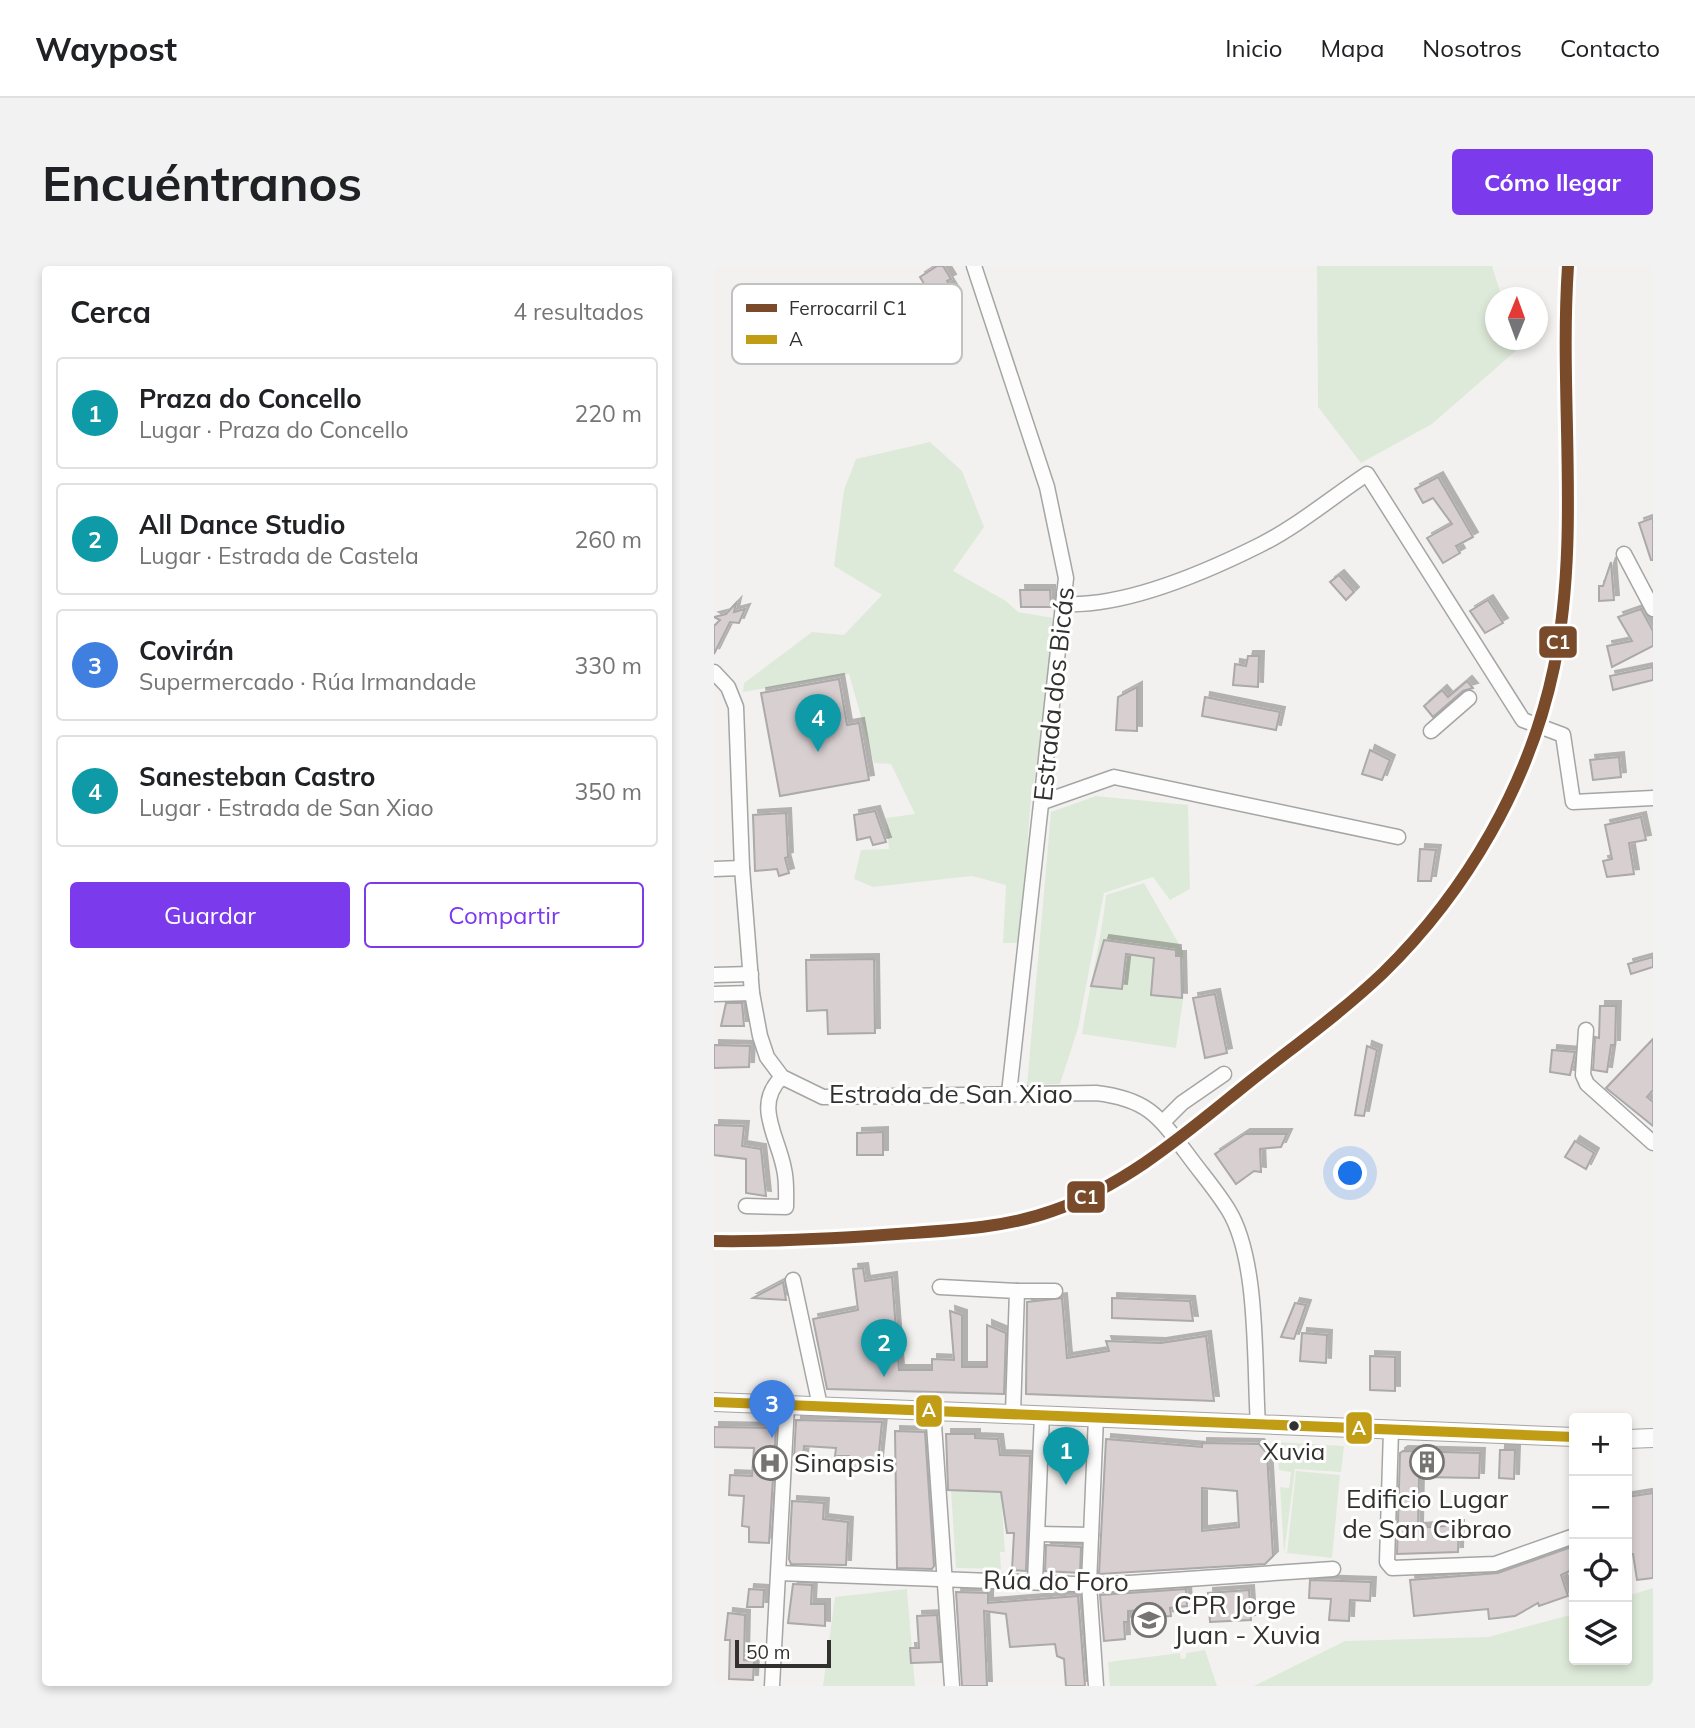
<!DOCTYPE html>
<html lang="es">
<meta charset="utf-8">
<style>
:root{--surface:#fff;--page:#f2f2f2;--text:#202124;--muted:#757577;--line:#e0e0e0;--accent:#7c3aed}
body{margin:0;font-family:Mulish,sans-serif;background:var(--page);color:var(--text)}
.controls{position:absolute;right:21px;bottom:21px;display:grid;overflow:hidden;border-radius:7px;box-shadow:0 4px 10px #0003}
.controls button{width:63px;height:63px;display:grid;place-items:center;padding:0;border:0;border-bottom:2px solid var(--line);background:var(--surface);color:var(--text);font:35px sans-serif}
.compass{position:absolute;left:771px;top:21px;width:63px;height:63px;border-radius:50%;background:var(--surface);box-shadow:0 4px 10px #0003;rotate:1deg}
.scale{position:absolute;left:21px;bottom:18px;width:96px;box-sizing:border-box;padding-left:7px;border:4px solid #323130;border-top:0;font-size:19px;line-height:24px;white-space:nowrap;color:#323130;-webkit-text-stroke:5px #fff;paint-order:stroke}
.you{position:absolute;left:637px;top:908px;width:24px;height:24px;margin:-18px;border:5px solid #fff;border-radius:50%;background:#1a73e8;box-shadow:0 0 0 10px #1a73e833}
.badge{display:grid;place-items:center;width:46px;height:46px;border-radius:50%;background:var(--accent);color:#fff;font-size:23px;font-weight:700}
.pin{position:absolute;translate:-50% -58px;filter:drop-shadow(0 2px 4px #0008)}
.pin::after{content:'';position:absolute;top:37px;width:24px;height:21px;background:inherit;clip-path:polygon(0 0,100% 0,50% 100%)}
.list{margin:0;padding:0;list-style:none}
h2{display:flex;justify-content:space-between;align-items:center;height:91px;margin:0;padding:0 28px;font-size:30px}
h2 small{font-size:23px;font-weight:400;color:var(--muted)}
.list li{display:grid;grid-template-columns:46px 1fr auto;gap:21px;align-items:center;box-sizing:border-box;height:112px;margin:0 14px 14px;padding:0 14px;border:2px solid var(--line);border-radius:7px}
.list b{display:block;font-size:26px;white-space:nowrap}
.list p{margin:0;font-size:23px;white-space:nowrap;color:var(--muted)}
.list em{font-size:23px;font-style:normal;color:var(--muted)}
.actions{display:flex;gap:14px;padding:21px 28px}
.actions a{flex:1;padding:16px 0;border:2px solid var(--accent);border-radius:7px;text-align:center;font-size:24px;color:var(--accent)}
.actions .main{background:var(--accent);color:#fff}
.icon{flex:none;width:38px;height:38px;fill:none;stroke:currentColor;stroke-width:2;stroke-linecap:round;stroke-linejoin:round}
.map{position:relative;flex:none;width:939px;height:1420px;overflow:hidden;border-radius:7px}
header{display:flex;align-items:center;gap:42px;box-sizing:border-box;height:98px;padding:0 35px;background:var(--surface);border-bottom:2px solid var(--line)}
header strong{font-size:33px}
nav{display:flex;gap:38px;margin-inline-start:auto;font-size:24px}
.intro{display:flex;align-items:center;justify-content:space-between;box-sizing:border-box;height:168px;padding:0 42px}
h1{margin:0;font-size:49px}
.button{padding:18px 32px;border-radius:7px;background:var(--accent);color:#fff;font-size:24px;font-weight:700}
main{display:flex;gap:42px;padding:0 42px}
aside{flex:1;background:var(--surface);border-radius:7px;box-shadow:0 4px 10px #0003}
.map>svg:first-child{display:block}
</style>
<header>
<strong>Waypost</strong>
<nav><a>Inicio</a><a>Mapa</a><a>Nosotros</a><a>Contacto</a></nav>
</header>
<div class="intro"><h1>Encuéntranos</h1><a class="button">Cómo llegar</a></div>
<main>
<aside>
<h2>Cerca<small>4 resultados</small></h2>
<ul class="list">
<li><span class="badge" style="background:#0f9aa8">1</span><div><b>Praza do Concello</b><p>Lugar · Praza do Concello</p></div><em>220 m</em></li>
<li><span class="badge" style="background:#0f9aa8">2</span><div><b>All Dance Studio</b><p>Lugar · Estrada de Castela</p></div><em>260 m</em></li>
<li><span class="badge" style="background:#3f7fe0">3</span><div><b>Covirán</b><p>Supermercado · Rúa Irmandade</p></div><em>330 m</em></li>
<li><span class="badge" style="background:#0f9aa8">4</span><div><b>Sanesteban Castro</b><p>Lugar · Estrada de San Xiao</p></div><em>350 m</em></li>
</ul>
<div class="actions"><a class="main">Guardar</a><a>Compartir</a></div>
</aside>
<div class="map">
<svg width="939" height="1420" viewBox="0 0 939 1420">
<defs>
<filter id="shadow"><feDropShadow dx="5" dy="-5" stdDeviation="0" flood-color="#0004"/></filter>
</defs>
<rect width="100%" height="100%" fill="#f3f1ef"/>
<g fill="#deead9">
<polygon points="603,0 778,0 788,31 782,32 782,74 801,74 804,83 718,158 647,197 604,141"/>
<polygon points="216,176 248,205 270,261 239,305 292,335 304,346 340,352 332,443 316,541 307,677 289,677 292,619 258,610 159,621 140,613 147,584 175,583 172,552 201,548 177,498 160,497 135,408 29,426 30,417 98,366 130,369 168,329 120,300 130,224 142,193"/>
<polygon points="382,530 474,539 476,623 456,634 439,611 390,627 364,762 346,818 313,819 337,546"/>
<path d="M430,617L469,685L470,727L462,782L368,768C375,721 387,677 392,629Z"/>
<polygon points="563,1176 630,1180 627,1206 581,1203 570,1288 566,1221 575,1222 577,1206 565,1204"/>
<polygon points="582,1205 626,1209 618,1292 573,1287"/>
<polygon points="237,1224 287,1225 291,1286 286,1286 287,1303 242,1302"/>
<polygon points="939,1322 939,1420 540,1420 631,1375 774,1371 860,1348 860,1394 913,1394 913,1330"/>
<polygon points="193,1323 201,1420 109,1420 121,1331"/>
<polygon points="491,1384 503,1420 396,1420 394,1396 466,1387 467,1393 472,1392 472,1387"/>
</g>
<g fill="#d8cfd1" stroke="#aba9a9" stroke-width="2" fill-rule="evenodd" filter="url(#shadow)">
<polygon points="223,0 229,0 237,13 233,15 242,30 224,41 206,11"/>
<polygon points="724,211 759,271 742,280 746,287 729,297 713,272 738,258 719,232 709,237 701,223"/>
<polygon points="939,252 939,294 937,294 925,257"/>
<polygon points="897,296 900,334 885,335 885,320 889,320"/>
<polygon points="625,309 640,326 632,334 616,316"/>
<polygon points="306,324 336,324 337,341 307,341"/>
<polygon points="774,334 789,357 771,367 756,345"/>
<polygon points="22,337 20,346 31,343 25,357 16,356 0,388 0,360 6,354 0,351 12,348"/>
<polygon points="927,343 939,365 939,380 898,401 893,380 918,375 904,351"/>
<polygon points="534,390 545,390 544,421 519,419 521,398 532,400"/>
<polygon points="939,401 939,414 899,424 896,410"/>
<polygon points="125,413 133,459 145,457 155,514 66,530 47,427"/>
<polygon points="753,415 759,422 749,425 719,451 710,440 728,424 734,431"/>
<polygon points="423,421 423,465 402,464 404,431"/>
<polygon points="491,431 566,446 562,464 488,450"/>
<polygon points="656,484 676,494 668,514 648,508"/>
<polygon points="905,491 907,511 879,514 876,494"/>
<polygon points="161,545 172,576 159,579 156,571 143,574 140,549"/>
<polygon points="72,547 74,591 71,592 75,607 65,610 63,603 41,605 39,549"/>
<polygon points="927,551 932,574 915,577 920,608 893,611 889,595 898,593 891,559"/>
<polygon points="706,583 722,584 717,615 704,615"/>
<polygon points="390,674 462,684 462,690 467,690 468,732 437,729 440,692 412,688 408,723 377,720"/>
<polygon points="939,691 939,701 917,708 914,698"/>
<polygon points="160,693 161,767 114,768 113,744 93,745 92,694"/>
<polygon points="501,728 513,787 491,792 479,732"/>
<polygon points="12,737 28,737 30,760 7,760"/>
<polygon points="886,740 902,740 901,779 897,779 893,806 879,804 881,771 885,772"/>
<polygon points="939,773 939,824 933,831 939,836 939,860 892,822"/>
<polygon points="0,779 36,780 35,801 0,802"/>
<polygon points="653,780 663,784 650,850 641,849"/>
<polygon points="838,784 861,786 856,809 836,806"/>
<polygon points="0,859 30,860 28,880 47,883 52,930 32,927 32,893 0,889"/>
<polygon points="169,866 169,889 143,889 143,867"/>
<polygon points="531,868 573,868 567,881 546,883 547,906 540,905 522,918 501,888"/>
<polygon points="861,875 880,887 872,903 851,891"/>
<polygon points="149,1002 151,1015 178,1011 185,1104 218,1104 218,1093 240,1094 236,1045 248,1049 248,1101 273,1101 273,1059 292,1067 290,1128 113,1123 99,1053 144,1044 139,1003"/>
<polygon points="69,1016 72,1034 39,1032"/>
<polygon points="348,1032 353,1092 395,1085 392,1075 447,1077 492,1070 500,1135 312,1128 313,1036"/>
<polygon points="398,1032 476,1035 479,1055 398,1052"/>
<polygon points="581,1037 592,1039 580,1073 567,1071"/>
<polygon points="588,1067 613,1069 612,1097 586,1095"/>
<polygon points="656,1090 681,1091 681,1125 656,1124"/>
<polygon points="82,1154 168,1156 163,1205 133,1205 135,1190 121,1190 122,1182 90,1180 89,1192 80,1192"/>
<polygon points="0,1161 62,1162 55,1277 35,1276 35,1261 28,1260 30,1230 15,1229 16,1209 38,1210 40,1182 0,1181"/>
<polygon points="181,1165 211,1166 220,1300 218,1303 183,1302"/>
<polygon points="232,1168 261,1168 261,1172 284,1173 286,1189 316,1190 312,1305 298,1304 300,1267 293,1267 287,1226 234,1224"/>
<path d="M392,1173L488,1181V1177L545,1178L553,1187L559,1290L551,1298L385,1308ZM488,1222L523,1225L525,1261L488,1265Z"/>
<polygon points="786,1184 801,1184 800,1213 785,1212"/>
<polygon points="689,1185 766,1187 765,1212 705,1211 704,1262 745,1259 744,1286 683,1288 686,1187"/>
<polygon points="939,1227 939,1312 923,1314 919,1288 913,1288 913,1231"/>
<polygon points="78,1235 110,1237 109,1253 134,1256 132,1299 77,1298 75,1293"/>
<polygon points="332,1279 367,1281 366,1307 331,1305"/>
<polygon points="860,1280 860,1303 847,1309 854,1330 825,1340 824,1337 801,1350 775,1353 774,1343 700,1350 696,1314 784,1307"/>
<polygon points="596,1314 657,1316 656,1335 636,1334 635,1355 615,1354 617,1333 595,1332"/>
<polygon points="79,1318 98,1319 97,1338 111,1338 111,1360 74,1357"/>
<polygon points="35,1323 50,1324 49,1341 33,1341"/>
<polygon points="472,1323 473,1340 456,1342 457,1350 446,1351 446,1343 414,1345 414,1356 410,1356 411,1373 390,1375 386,1329"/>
<polygon points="535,1324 537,1354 496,1356 494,1327"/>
<polygon points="242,1326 274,1327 274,1337 364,1330 371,1420 352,1420 350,1393 343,1390 341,1378 296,1381 292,1348 270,1345 273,1420 248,1420"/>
<polygon points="14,1347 31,1349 30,1394 40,1395 39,1414 15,1413 16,1374 11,1374"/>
<polygon points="223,1349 227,1396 197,1397 196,1382 205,1382 203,1350"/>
</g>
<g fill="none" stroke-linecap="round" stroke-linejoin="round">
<g stroke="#a5a5a3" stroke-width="17">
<g id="minor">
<polyline points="260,0 333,221 352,312 295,827"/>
<polyline points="910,288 939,343"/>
<path d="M350,338C412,341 490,307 546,279C584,260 618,231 653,208L809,454L849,469L859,536L939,532"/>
<path d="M0,406L14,421L22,441L28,602L38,727L46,770L53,791L68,811L109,831L382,827C433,833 444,849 474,889C487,907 503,925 515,945C545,995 540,1099 544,1159"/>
<polyline points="717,465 755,432"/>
<polyline points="329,536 400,511 684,571"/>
<polyline points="0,603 28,602"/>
<polyline points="0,709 37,708"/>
<polyline points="0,728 38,727"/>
<polyline points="872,764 869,809 873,818 939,877"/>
<polyline points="450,855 468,837 510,808"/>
<path d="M32,940L72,941C72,929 73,915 70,903C64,870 39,839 68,811"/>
<polyline points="79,1014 106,1140"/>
<polyline points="226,1021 303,1025 299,1147"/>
<polyline points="303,1025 341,1025"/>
<polyline points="219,1144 238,1420"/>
<polyline points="382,1151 375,1318 382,1420"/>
<polyline points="677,1164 673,1296 678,1302 781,1298 860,1270"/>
<polyline points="324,1268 377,1269"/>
<polyline points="65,1307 386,1319 619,1303"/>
<polyline points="321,1316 328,1149"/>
<polyline points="58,1420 73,1139"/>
</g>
</g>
<g stroke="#a5a5a3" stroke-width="20">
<g id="major">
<polyline points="0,1136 860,1171"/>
<polyline points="913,1173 939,1172"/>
</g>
</g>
<use href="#minor" stroke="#fdfdfd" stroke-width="14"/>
<use href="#major" stroke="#fdfdfd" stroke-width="18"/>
<g stroke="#fff" stroke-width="16">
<polyline id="bus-1" points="0,1136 860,1171"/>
</g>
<use href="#bus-1" stroke="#c19c15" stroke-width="10"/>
<g stroke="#fff" stroke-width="18">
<path id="rail-1" d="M0,975C66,976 131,972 197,967C244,964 293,961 338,945C413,919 473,866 534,817C579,781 627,747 669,707C753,625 816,516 840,401C867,269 845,133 854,0"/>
</g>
<use href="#rail-1" stroke="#7a4b2a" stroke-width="12"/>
</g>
<defs>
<g id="building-ring" transform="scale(1.75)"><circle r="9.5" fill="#fff" stroke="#767473" stroke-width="1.5"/><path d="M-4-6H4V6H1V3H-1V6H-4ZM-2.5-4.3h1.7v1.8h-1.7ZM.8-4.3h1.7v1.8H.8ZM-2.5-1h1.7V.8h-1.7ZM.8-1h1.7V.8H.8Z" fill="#767473"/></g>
<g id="hospital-ring" transform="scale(1.75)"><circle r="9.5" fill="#fff" stroke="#767473" stroke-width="1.5"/><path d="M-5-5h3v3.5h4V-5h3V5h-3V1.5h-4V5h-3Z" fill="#767473"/></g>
<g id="school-ring" transform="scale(1.75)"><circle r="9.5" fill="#fff" stroke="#767473" stroke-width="1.5"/><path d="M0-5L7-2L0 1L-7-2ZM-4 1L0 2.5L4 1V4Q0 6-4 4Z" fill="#767473"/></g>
</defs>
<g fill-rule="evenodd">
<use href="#building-ring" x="713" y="1196"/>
<use href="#hospital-ring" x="56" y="1197"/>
<use href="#school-ring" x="435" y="1354"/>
</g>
<circle fill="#323130" stroke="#fff" stroke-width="2.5" cx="580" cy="1160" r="6"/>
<g text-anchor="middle" stroke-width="6" stroke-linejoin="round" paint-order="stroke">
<g font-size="24" fill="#323130" stroke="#fff">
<text x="580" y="1194">Xuvia</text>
</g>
<g font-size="26" fill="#323130" stroke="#fff">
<text transform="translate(340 428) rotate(-84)" y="9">Estrada dos Bicás</text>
<text x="237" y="837">Estrada de San Xiao</text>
<text transform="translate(342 1315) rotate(1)" y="9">Rúa do Foro</text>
</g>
<g font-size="26" fill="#323130" stroke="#fff" text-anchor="start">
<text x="80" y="1206">Sinapsis</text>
<text x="713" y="1242" text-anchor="middle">Edificio Lugar<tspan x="713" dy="30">de San Cibrao</tspan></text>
<text x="460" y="1348">CPR Jorge<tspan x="460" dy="30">Juan - Xuvia</tspan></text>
</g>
</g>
<rect x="18" y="18" width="230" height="80" rx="10" fill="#fff" stroke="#c2c1c1" stroke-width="2"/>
<rect x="32" y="38" width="31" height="8" fill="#7a4b2a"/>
<rect x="32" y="69" width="31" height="9" fill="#c19c15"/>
<g font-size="19" fill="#323130">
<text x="75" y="49">Ferrocarril C1</text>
<text x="75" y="80">A</text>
</g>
<g stroke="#fff" stroke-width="2.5">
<rect x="824" y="359" width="40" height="34" rx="7" fill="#7a4b2a"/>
<rect x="352" y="914" width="40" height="34" rx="7" fill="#7a4b2a"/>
<rect x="201" y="1128" width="28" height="34" rx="7" fill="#c19c15"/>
<rect x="631" y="1145" width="28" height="34" rx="7" fill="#c19c15"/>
</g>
<g font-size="19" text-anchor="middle" font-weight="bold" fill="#fff">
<text x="844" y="383">C1</text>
<text x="372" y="938">C1</text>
<text x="215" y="1151">A</text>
<text x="645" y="1169">A</text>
</g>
</svg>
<div class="controls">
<button>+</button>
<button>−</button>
<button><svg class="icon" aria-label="locate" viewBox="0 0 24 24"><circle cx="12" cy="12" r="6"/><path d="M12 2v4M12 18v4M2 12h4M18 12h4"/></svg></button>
<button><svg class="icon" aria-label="layers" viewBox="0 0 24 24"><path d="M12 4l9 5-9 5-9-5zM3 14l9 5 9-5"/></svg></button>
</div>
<svg class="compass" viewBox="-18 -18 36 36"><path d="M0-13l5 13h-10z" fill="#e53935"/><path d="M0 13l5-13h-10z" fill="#757577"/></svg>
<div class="scale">50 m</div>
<div class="you"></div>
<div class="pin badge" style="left:352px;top:1219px;background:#0f9aa8">1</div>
<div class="pin badge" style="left:170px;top:1111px;background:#0f9aa8">2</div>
<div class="pin badge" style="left:58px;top:1172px;background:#3f7fe0">3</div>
<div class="pin badge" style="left:104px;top:486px;background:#0f9aa8">4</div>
</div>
</main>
